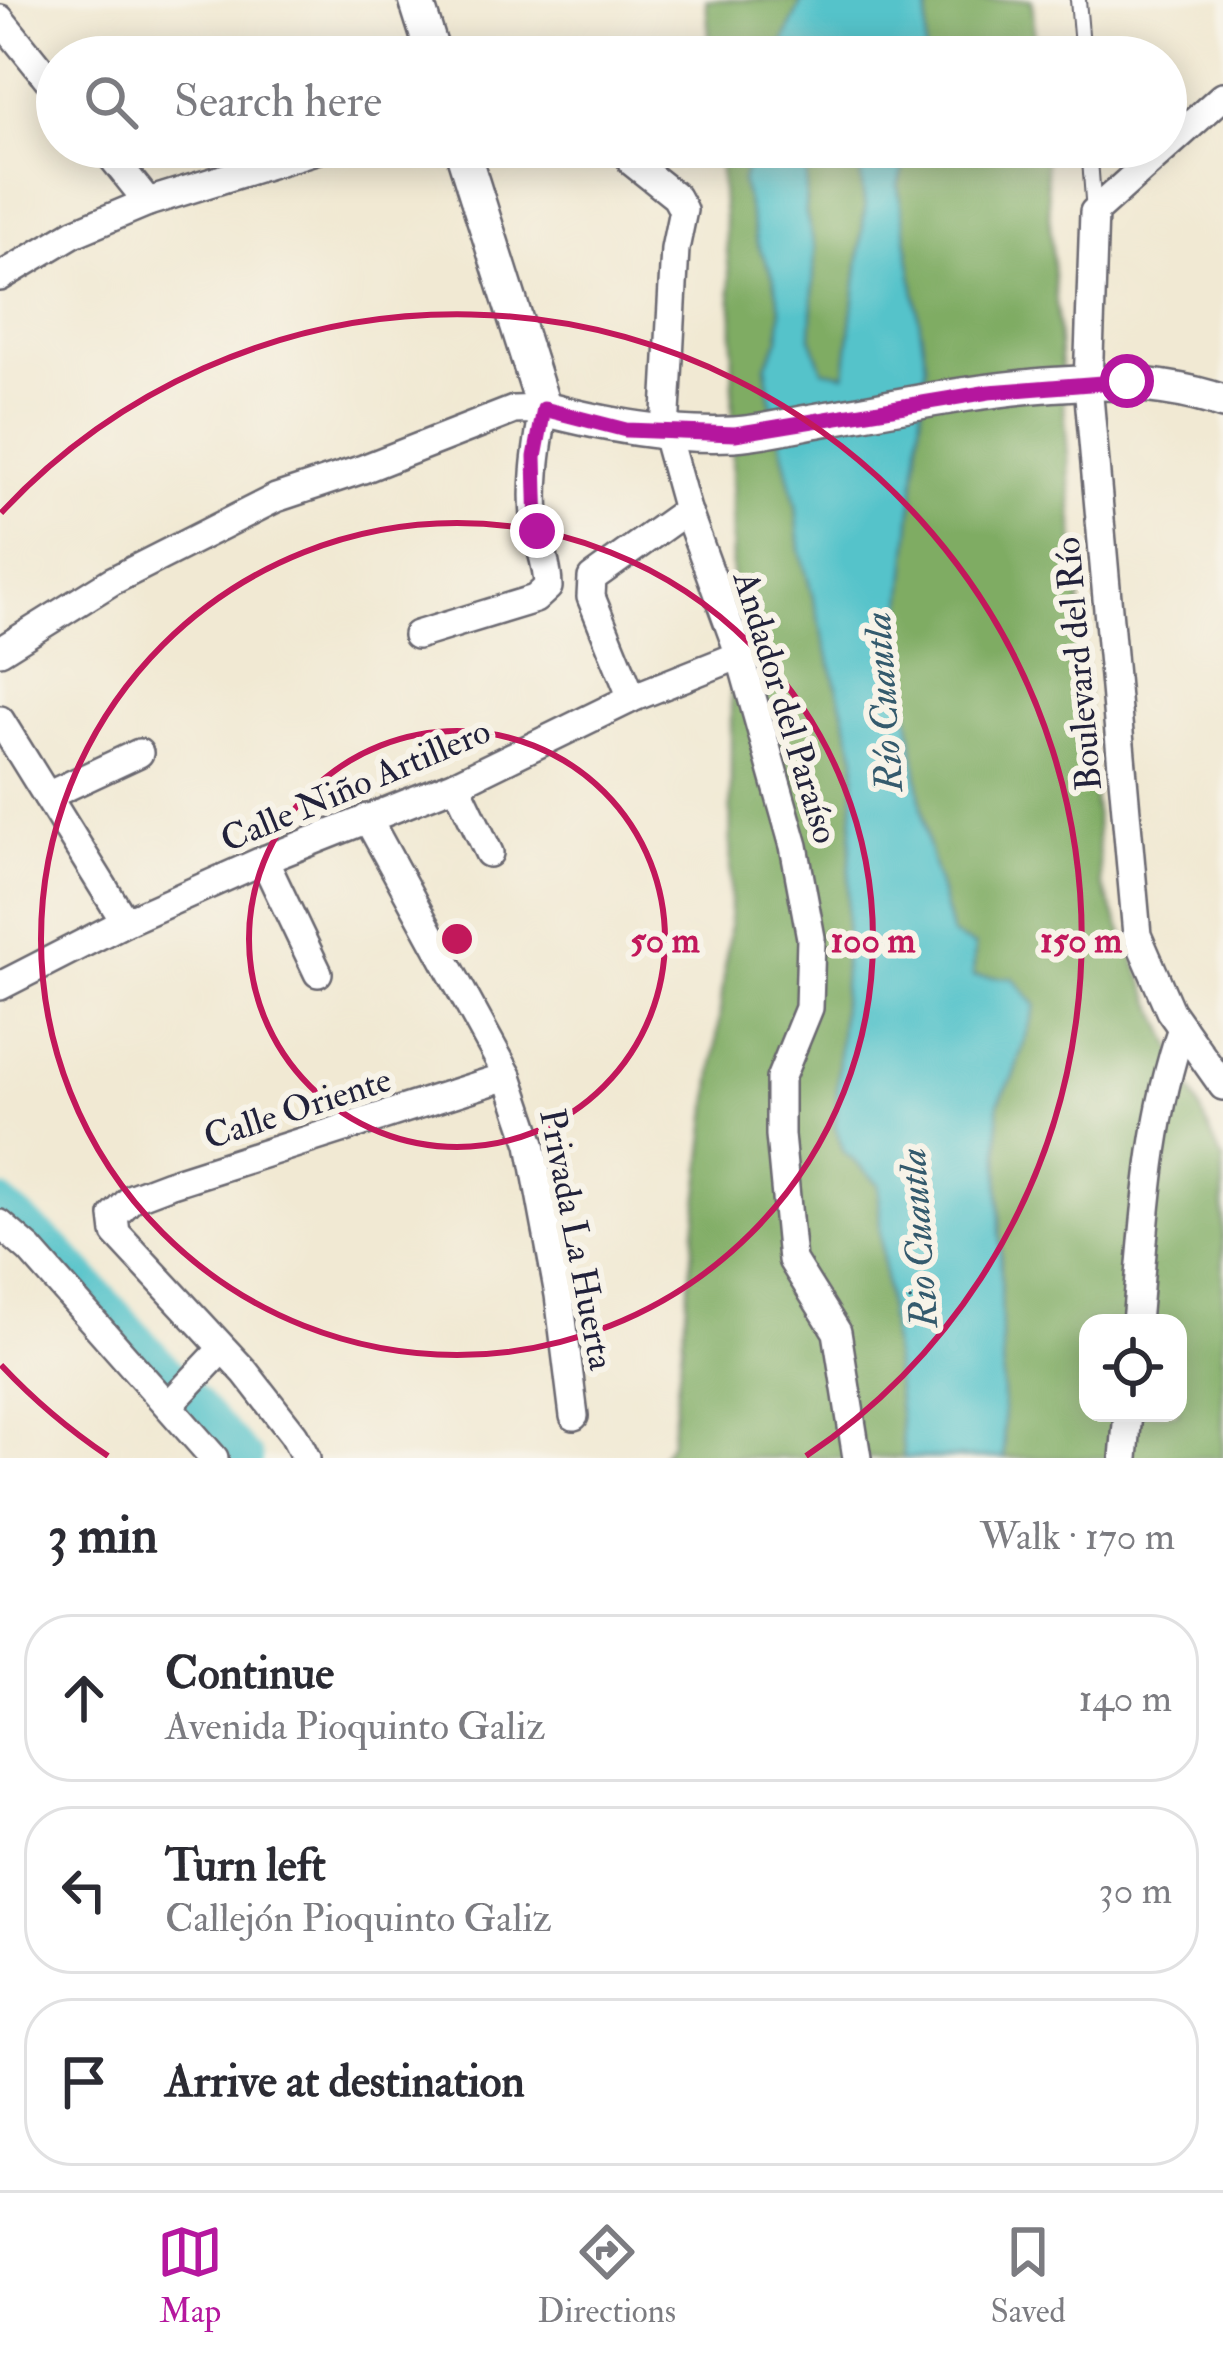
<!DOCTYPE html>
<meta charset="utf-8">
<style>
:root{--surface:#fff;--page:#f7f7f7;--text:#2b2b33;--muted:#7c7c81;--line:#e1e1e2;--accent:#b5179e}
body{margin:0;font-family:"IM FELL Double Pica",serif;background:var(--page);color:var(--text)}
.controls{position:absolute;right:36px;bottom:36px;display:grid;overflow:hidden;border-radius:24px;box-shadow:0 6px 30px #0003}
.controls button{width:108px;height:108px;display:grid;place-items:center;padding:0;border:0;border-bottom:3px solid var(--line);background:var(--surface);color:var(--text);font:60px sans-serif}
.stop{position:absolute;width:36px;height:36px;margin:-27px;border:9px solid #b5179e;border-radius:50%;background:#fff}
.stop.end{background:#b5179e;border-color:#fff;box-shadow:0 3px 12px #0008}
.list{margin:0;padding:0;list-style:none}
h2{display:flex;justify-content:space-between;align-items:center;height:156px;margin:0;padding:0 48px;font-size:51px}
h2 small{font-size:39px;font-weight:400;color:var(--muted)}
.list li{display:grid;grid-template-columns:78px 1fr auto;gap:36px;align-items:center;box-sizing:border-box;height:168px;margin:0 24px 24px;padding:0 24px;border:3px solid var(--line);border-radius:48px}
.list b{display:block;font-size:45px;white-space:nowrap}
.list p{margin:0;font-size:39px;white-space:nowrap;color:var(--muted)}
.list em{font-size:39px;font-style:normal;color:var(--muted)}
.icon{flex:none;width:66px;height:66px;fill:none;stroke:currentColor;stroke-width:2;stroke-linecap:round;stroke-linejoin:round}
.map{position:relative;flex:none;width:1223px;height:1458px;overflow:hidden}
.search{position:absolute;background:var(--surface);box-shadow:0 6px 30px #0003;left:36px;right:36px;top:36px;height:132px;display:flex;align-items:center;gap:30px;box-sizing:border-box;padding:0 42px;border-radius:66px;color:var(--muted);font-size:45px}
.sheet{height:732px;background:var(--surface)}
nav{display:flex;justify-content:space-around;align-items:center;box-sizing:border-box;height:168px;border-top:3px solid var(--line);background:var(--surface);font-size:33px;color:var(--muted)}
nav a{display:grid;justify-items:center;gap:6px}
nav .on{color:var(--accent)}
.map>svg:first-child{display:block}
</style>
<div class="map">
<svg width="1223" height="1458" viewBox="0 0 1223 1458">
<rect width="100%" height="100%" fill="#f7f3e8"/>
<filter id="ink" filterUnits="userSpaceOnUse"><feTurbulence type="fractalNoise" baseFrequency=".00833" numOctaves="2"/><feDisplacementMap in="SourceGraphic" scale="24" xChannelSelector="R" yChannelSelector="G"/><feConvolveMatrix kernelMatrix="1 2 1 2 8 2 1 2 1" color-interpolation-filters="sRGB"/></filter>
<filter id="wash" filterUnits="userSpaceOnUse"><feTurbulence type="fractalNoise" baseFrequency=".004" numOctaves="4" result="noise"/><feDisplacementMap in="SourceGraphic" scale="48" xChannelSelector="R" yChannelSelector="G"/><feGaussianBlur stdDeviation="2.7" result="paint"/><feColorMatrix in="noise" values="0 0 0 0 0 0 0 0 0 0 0 0 0 0 0 0 0 1.4 0 .05"/><feComposite in="paint" operator="in"/></filter>
<g filter="url(#wash)">
<rect width="100%" height="100%" fill="#f1e9d3"/>
<g fill="#7fac64" stroke="#506750" stroke-width="3" fill-rule="evenodd">
<polygon points="706,0 1032,0 1036,57 711,57"/>
<path d="M718,147H1044L1101,884L1223,1162V1458H660L671,1442L730,923L733,318ZM1088,1323H1178V1413H1088Z"/>
</g>
<g fill="#55c3ca" stroke="#3c7282" stroke-width="3">
<polygon points="802,0 928,0 925,57 840,57 833,52 826,57 777,57"/>
<polygon points="751,147 808,147 805,210 815,249 811,337 823,370 845,374 865,208 857,147 909,147 898,186 926,363 899,648 927,841 952,935 975,946 973,976 1013,978 1036,1005 1013,1077 998,1103 1004,1458 904,1458 880,1232 879,1184 844,1152 835,1127 856,757 800,550 796,505 770,396 766,365 779,339 781,311 773,276 757,243 742,181"/>
</g>
<g fill="none" stroke-linecap="round" stroke-linejoin="round">
<polyline stroke="#55c3ca" stroke-width="30" points="0,1201 60,1251 248,1458"/>
</g>
</g>
<g filter="url(#ink)">
<g fill="none" stroke-linecap="round" stroke-linejoin="round">
<g stroke="#6a6870" stroke-width="18">
<g id="service">
<polyline points="1078,0 1083,57"/>
<polyline points="1089,147 1094,212"/>
</g>
</g>
<g stroke="#6a6870" stroke-width="32">
<g id="minor">
<polyline points="0,19 57,90"/>
<polyline points="574,57 588,57"/>
<polyline points="1223,96 1094,212 1088,385 1137,935 1170,1011 1223,1086"/>
<polyline points="104,147 148,202"/>
<polyline points="628,147 632,162 676,197 683,210 675,249 665,431 687,510 740,655 794,846 811,938 809,1008 780,1079 780,1135 792,1260 837,1332 857,1458"/>
<polyline points="0,277 74,233 148,202 325,147"/>
<path d="M0,651L112,581L276,498L363,469L514,410L544,409C537,448 530,491 537,532C541,551 548,566 548,587L535,599L417,635"/>
<polyline points="632,698 591,597 592,578 687,510"/>
<polyline points="0,720 125,922"/>
<polyline points="456,784 489,853"/>
<polyline points="47,796 139,753"/>
<polyline points="367,818 508,1076 531,1144 559,1295 574,1416"/>
<polyline points="264,860 318,973"/>
<polyline points="0,986 125,922 264,860 456,784 632,698 740,655"/>
<polyline points="0,1224 30,1250 214,1458"/>
<path d="M1136,1323C1145,1224 1149,1123 1182,1028"/>
<polyline points="170,1404 221,1350"/>
<polyline points="306,1458 294,1435 245,1372 116,1233 114,1216 132,1198 169,1184 508,1076"/>
<polyline points="1124,1458 1128,1413"/>
</g>
</g>
<g stroke="#6a6870" stroke-width="38">
<g id="tertiary">
<polyline points="416,0 434,57"/>
<path d="M461,147L544,409C607,425 668,437 734,434C764,432 795,424 824,419C948,398 1103,360 1223,402"/>
</g>
</g>
<use href="#service" stroke="#fff" stroke-width="14"/>
<use href="#minor" stroke="#fff" stroke-width="27"/>
<use href="#tertiary" stroke="#fff" stroke-width="33"/>
</g>
</g>
<g fill="none" stroke-linecap="round" stroke-linejoin="round" filter="url(#ink)">
<polyline stroke="#b5179e" stroke-width="15" points="537,531 535,457 544,409 626,430 735,434 989,392 1127,381"/>
</g>
<g fill="none" stroke="#c2185b" stroke-width="6">
<circle cx="457" cy="939" r="208"/>
<circle cx="457" cy="939" r="416"/>
<path d="M108 1456A624 624 0 0 1 1 1365M1 513A624 624 0 1 1 806 1456"/>
</g>
<g text-anchor="middle" stroke-width="12" stroke-linejoin="round" paint-order="stroke">
<g font-size="36" fill="#22223b" stroke="#f7f3e8">
<text transform="translate(1077 664) rotate(-95)" y="13">Boulevard del Río</text>
<text transform="translate(787 707) rotate(73)" y="13">Andador del Paraíso</text>
<text transform="translate(355 784) rotate(-23)" y="13">Calle Niño Artillero</text>
<text transform="translate(297 1107) rotate(-18)" y="13">Calle Oriente</text>
<text transform="translate(578 1239) rotate(79)" y="13">Privada La Huerta</text>
</g>
<g font-size="39" font-style="italic" fill="#345a6d" stroke="#f7f3e8">
<text transform="translate(882 702) rotate(-94)" y="14">Río Cuautla</text>
<text transform="translate(917 1238) rotate(-94)" y="14">Rio Cuautla</text>
</g>
</g>
<circle cx="457" cy="939" r="18" fill="#c2185b" stroke="#f7f3e8" stroke-width="6"/>
<g font-size="36" text-anchor="middle" font-weight="bold" fill="#c2185b" stroke="#f7f3e8" stroke-width="12" stroke-linejoin="round" paint-order="stroke">
<text x="665" y="952">50 m</text>
<text x="873" y="952">100 m</text>
<text x="1081" y="952">150 m</text>
</g>
</svg>
<div class="controls">
<button><svg class="icon" aria-label="locate" viewBox="0 0 24 24"><circle cx="12" cy="12" r="6"/><path d="M12 2v4M12 18v4M2 12h4M18 12h4"/></svg></button>
</div>
<div class="stop" style="left:1127px;top:381px"></div>
<div class="stop end" style="left:537px;top:531px"></div>
<div class="search"><svg class="icon" aria-label="search" viewBox="0 0 24 24"><circle cx="10" cy="10" r="6"/><path d="M15 15l6 6"/></svg>Search here</div>
</div>
<section class="sheet">
<h2>3 min<small>Walk · 170 m</small></h2>
<ul class="list">
<li><svg class="icon" aria-label="ahead" viewBox="0 0 24 24"><path d="M12 20V5M6 11l6-6 6 6"/></svg><div><b>Continue</b><p>Avenida Pioquinto Galiz</p></div><em>140 m</em></li>
<li><svg class="icon" aria-label="left" viewBox="0 0 24 24"><path d="M17 20v-9H6M10 6l-5 5 5 5"/></svg><div><b>Turn left</b><p>Callejón Pioquinto Galiz</p></div><em>30 m</em></li>
<li><svg class="icon" aria-label="arrive" viewBox="0 0 24 24"><path d="M6 21V4h12l-3 4 3 4H6"/></svg><div><b>Arrive at destination</b></div></li>
</ul>
</section>
<nav>
<a class="on"><svg class="icon" aria-label="map" viewBox="0 0 24 24"><path d="M3 6l6-2 6 2 6-2v14l-6 2-6-2-6 2zM9 4v14M15 6v14"/></svg>Map</a>
<a><svg class="icon" aria-label="directions" viewBox="0 0 24 24"><path d="M12 3l9 9-9 9-9-9zM9 14v-3h6M13 9l2 2-2 2"/></svg>Directions</a>
<a><svg class="icon" aria-label="saved" viewBox="0 0 24 24"><path d="M7 4h10v16l-5-4-5 4z"/></svg>Saved</a>
</nav>
